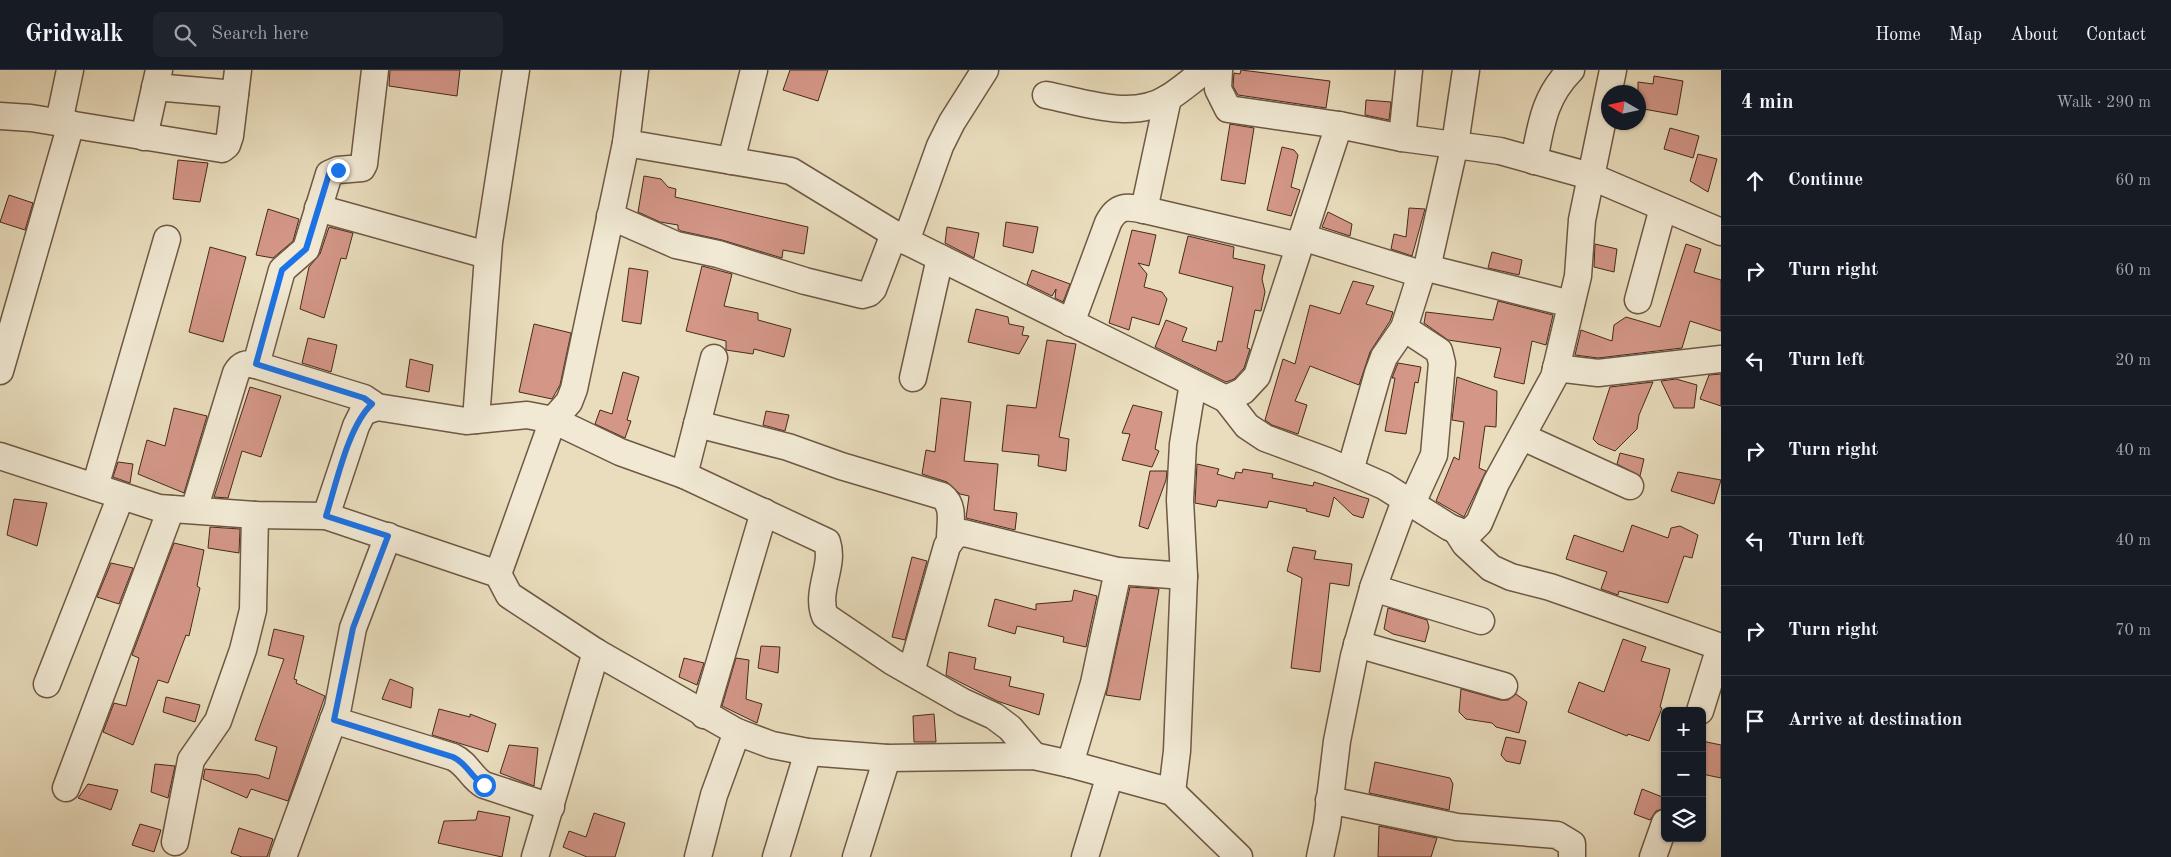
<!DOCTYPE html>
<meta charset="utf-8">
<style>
:root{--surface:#171b24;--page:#20242c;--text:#f1f3f6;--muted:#9ea1a6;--line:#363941}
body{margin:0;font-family:"Old Standard TT",serif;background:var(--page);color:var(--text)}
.controls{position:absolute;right:15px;bottom:15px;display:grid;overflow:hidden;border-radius:8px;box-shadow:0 1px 4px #0004}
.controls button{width:45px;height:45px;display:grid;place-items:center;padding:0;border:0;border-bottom:1px solid var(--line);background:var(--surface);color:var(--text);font:25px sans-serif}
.compass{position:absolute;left:1601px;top:15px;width:45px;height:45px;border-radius:50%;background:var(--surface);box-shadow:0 1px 4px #0004;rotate:279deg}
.stop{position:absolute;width:15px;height:15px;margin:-11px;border:4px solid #1a73e8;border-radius:50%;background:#fff}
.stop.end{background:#1a73e8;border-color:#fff;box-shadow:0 1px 5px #0008}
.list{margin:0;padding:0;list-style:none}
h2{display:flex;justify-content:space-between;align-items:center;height:65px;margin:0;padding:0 20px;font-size:21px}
h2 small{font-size:16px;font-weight:400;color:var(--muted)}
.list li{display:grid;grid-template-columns:32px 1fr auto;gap:15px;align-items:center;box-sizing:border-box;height:90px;padding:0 20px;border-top:1px solid var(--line)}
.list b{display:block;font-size:19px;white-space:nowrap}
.list em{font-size:16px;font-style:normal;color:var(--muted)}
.icon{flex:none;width:28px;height:28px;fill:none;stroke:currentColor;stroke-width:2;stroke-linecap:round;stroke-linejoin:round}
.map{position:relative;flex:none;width:1721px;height:787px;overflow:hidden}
header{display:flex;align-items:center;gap:30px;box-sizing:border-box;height:70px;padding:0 25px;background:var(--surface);border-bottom:1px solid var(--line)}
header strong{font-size:24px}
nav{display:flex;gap:28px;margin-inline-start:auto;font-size:18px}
.search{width:350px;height:45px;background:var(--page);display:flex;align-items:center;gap:12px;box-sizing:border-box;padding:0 18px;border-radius:8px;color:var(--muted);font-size:19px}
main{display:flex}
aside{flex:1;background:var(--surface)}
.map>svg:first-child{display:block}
</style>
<header>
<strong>Gridwalk</strong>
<div class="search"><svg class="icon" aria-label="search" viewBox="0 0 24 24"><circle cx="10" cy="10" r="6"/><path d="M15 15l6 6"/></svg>Search here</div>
<nav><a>Home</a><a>Map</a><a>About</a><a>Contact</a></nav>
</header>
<main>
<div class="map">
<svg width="1721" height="787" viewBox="0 0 1721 787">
<rect width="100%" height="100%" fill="#e9ddbd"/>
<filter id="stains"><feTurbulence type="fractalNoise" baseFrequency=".004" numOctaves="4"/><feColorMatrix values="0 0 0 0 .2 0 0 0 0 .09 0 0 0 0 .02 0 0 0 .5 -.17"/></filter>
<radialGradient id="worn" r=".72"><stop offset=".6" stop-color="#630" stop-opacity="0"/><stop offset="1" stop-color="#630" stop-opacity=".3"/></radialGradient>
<g fill="#d39687" stroke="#462b1b">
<polygon points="390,0 460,0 457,26 389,16"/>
<polygon points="790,0 828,0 818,31 783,20"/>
<polygon points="1241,0 1330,11 1326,38 1238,25 1233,16 1234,3 1240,4"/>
<polygon points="1654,6 1683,11 1677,45 1638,38 1638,12 1653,14"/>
<polygon points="1366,30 1391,32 1389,50 1365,45"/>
<polygon points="1230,54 1254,58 1245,114 1221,110"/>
<polygon points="1670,58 1699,66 1693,88 1664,79"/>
<polygon points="1282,77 1294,80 1298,85 1291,117 1300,120 1291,146 1267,140"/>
<polygon points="1698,84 1717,89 1708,122 1690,111"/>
<polygon points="178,90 208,93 200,132 173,129"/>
<polygon points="644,106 661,109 668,117 676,119 675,127 808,157 804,184 783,180 782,188 722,170 681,161 678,159 678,155 660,152 638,142"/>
<polygon points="9,125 33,133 25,160 0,152"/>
<polygon points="1409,138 1425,139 1412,186 1391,179 1394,164 1406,167"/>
<polygon points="268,139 299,149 293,171 273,188 256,185"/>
<polygon points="1328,142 1352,154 1350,166 1322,157"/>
<polygon points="1006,152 1038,157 1033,183 1003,176"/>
<polygon points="329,157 353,163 346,189 341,188 324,248 300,239 309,197 320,184"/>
<polygon points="947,157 979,163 974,188 945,173"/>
<polygon points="1132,160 1156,165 1149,196 1138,193 1147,204 1144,217 1162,222 1167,229 1159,255 1132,247 1129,260 1109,253"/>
<polygon points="1188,166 1234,177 1233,188 1265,195 1262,209 1265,222 1261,241 1255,240 1247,278 1250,279 1244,298 1234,309 1226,312 1155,277 1166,250 1187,258 1182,271 1216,281 1218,271 1222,272 1233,217 1179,203"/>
<polygon points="1595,174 1617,179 1614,202 1594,197"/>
<polygon points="1686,174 1701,179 1694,202 1721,210 1721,261 1690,251 1682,278 1598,288 1575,285 1581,260 1612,271 1614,255 1626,247 1660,257"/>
<polygon points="210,177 246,187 223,272 189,262"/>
<polygon points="1492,182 1522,190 1519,205 1488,198"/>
<polygon points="702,196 732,204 724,236 758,243 758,250 791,259 784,287 754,279 753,284 726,280 726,271 686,261"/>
<polygon points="629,198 648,201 641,254 622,251"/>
<polygon points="1032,200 1070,214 1063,232 1055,228 1056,219 1052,226 1027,214"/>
<polygon points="1353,211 1374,216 1366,234 1393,242 1390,251 1370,282 1359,315 1310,296 1295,331 1307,335 1298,364 1272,355 1265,350 1283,289 1295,294 1310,235 1340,244"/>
<polygon points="1498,231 1553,245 1546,275 1532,271 1524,314 1494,307 1501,278 1448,270 1424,253 1426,242 1493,250"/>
<polygon points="976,239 1008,247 1009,254 1024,257 1022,265 1029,266 1019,284 968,272"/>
<polygon points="534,254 571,263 560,315 552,329 519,322"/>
<polygon points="308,268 337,275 331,302 302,293"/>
<polygon points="1047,270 1076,274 1059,367 1069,369 1066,401 1038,396 1039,385 1002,381 1007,335 1036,338"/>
<polygon points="410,289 433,295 429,322 406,317"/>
<polygon points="1398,293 1421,297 1418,313 1415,312 1406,364 1385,361 1395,308 1392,308"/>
<polygon points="623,302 639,307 627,350 631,351 625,368 595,354 600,340 612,344"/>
<polygon points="1721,304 1721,336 1700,329 1709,305"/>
<polygon points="1457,307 1497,321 1496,357 1485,356 1479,398 1486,401 1464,447 1436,431 1454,387 1459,390 1464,352 1452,350"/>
<polygon points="1676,309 1697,315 1694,338 1674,338 1661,311"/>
<polygon points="1653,312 1639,345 1637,359 1615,381 1598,374 1593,369 1610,317"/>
<polygon points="250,317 281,326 261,387 242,381 228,428 214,427"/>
<polygon points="941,328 971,332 964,391 998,394 994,440 1017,443 1015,460 966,448 969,426 960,424 947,412 922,404 926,380 935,382"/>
<polygon points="1133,335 1162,342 1155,379 1159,381 1152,397 1122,390 1130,364 1122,363"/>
<polygon points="174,338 207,346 184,423 138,404 147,370 165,376"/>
<polygon points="766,341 789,345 785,361 763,355"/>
<polygon points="1620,383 1644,389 1640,406 1617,394"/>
<polygon points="118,392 133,394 130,413 113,407"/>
<polygon points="1197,394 1219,399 1217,404 1234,409 1236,402 1242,403 1243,399 1273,404 1272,408 1313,416 1314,412 1369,429 1363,448 1353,445 1334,427 1329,447 1306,441 1307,439 1269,431 1267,438 1218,430 1216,437 1195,433"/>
<polygon points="1150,401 1167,401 1166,410 1148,459 1139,456"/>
<polygon points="1678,402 1721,410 1714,434 1671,421"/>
<polygon points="14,429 47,433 37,476 7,465"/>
<polygon points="1632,455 1668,468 1671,458 1680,456 1698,465 1692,488 1684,486 1668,533 1619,521 1618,525 1601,519 1607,502 1566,489 1574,465 1623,482"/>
<polygon points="210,457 240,459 239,483 208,478"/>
<polygon points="174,473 204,480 197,516 200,518 189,566 186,565 168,613 158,610 133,675 103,662 114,633 126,636 139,588 132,585"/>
<polygon points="1293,477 1316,481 1314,489 1352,494 1349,516 1330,513 1320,602 1291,598 1302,508 1287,501"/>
<polygon points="912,487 927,491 905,570 892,567"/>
<polygon points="111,493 133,498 119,534 97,527"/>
<polygon points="1130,517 1159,519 1140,630 1106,625"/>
<polygon points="1074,520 1097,526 1086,577 1063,572 1064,567 1017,556 1015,564 988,556 995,529 1036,540 1036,534 1072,531"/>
<polygon points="1388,538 1427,550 1429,557 1425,572 1393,564 1384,559"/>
<polygon points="274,559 304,566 294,609 297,610 296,613 325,626 288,731 251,719 247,728 203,709 205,699 258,705 269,709 277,677 255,670 284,589 268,585"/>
<polygon points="1623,569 1646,577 1641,591 1670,599 1660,637 1662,638 1649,671 1628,664 1627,666 1568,642 1579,612 1604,622"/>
<polygon points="761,576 780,577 778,603 758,598"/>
<polygon points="949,582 976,588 974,599 1011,607 1009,616 1044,624 1039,645 997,631 946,605"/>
<polygon points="684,588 704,593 697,615 679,607"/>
<polygon points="736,588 749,590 746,629 762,634 757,653 722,636"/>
<polygon points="390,609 413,618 411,638 382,629"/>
<polygon points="1461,619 1500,630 1508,630 1516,624 1527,632 1519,663 1496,657 1492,653 1466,649 1459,642"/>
<polygon points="166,627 200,635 195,652 163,642"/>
<polygon points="439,639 470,647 470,644 496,654 488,682 432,665"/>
<polygon points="934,644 936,672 914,672 913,646"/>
<polygon points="1506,667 1526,671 1520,694 1506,691 1501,685"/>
<polygon points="1702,671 1721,675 1721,708 1702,704"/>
<polygon points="509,675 538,678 534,716 500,703"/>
<polygon points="1375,692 1450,708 1453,714 1449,740 1369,723"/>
<polygon points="155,694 175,696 168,728 151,722"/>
<polygon points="88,714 118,720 111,740 78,728"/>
<polygon points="1642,719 1665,728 1665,738 1656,741 1650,750 1634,744"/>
<polygon points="478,741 510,747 502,787 438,773 444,751 476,750"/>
<polygon points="594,743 625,753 615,787 587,787 563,777 569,761 586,767"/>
<polygon points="140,754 161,760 154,782 132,775"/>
<polygon points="1379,756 1437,768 1431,787 1378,787"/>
<polygon points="239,758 273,769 267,787 242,787 231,783"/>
</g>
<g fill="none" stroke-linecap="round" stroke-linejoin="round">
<g stroke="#6f5844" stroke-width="29">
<g id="minor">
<polyline points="635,0 626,73 791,101 906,171 1226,329 1243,321 1257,306 1339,55 1402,68 1500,81 1590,106 1721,162"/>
<polyline points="1219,0 1218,19 1228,39 1339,55"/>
<polyline points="155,17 235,24"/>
<path d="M1046,25C1083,32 1132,51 1168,28C1181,20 1193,9 1206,0"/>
<polyline points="0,46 31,48 222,79 227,75 230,66 238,0"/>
<polyline points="59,52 70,0"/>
<polyline points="144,67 159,0"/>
<polyline points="1402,68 1409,0"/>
<polyline points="731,91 754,0"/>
<path d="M1534,91C1541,55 1544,27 1571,0"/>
<polyline points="318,138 487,185"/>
<polyline points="1144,140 1168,28"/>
<polyline points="610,146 676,175 718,184 805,211 862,225 869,223 873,219 894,164"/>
<polyline points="1302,167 1421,204"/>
<polyline points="906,171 940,76 952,52 985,0"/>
<polyline points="1427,198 1571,234"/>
<polyline points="1638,230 1663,138"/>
<path d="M1071,253L1108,153C1117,135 1127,136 1145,140L1299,176"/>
<polyline points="1404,258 1439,281 1442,293 1434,385 1412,433"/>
<polyline points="256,295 282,200 306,179 329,104 338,100 362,98 364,94 375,0"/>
<polyline points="1556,298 1598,303 1721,289"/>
<polyline points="0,301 71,54"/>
<polyline points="913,308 940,188"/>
<polyline points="1226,329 1247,356 1265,368 1327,391 1384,416 1449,457 1460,462 1470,462 1479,453 1496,413 1554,307 1578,206 1582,150 1613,0"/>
<polyline points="476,350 489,172 516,0"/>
<path d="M697,354L788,377L841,396L942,426C955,436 950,453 950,469"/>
<polyline points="1523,367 1630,416"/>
<polyline points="0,386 159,438 255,445 326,446 498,504 509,525 596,582 737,662 772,675 808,682 887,688 1034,686 1070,694 1172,722 1239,787"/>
<polyline points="1350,401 1378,303 1384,287 1404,258 1421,204 1427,198 1455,74 1466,0"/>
<polyline points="684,405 714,288"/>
<polyline points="95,417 167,169"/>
<path d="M194,440L236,303C241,294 246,293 256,295L364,328L373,334L363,342"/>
<polyline points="326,446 356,356 363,342 377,337 466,351 527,345 553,350 569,332 574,319 626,73"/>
<polyline points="1456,460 1465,474 1491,498 1511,507 1550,517 1721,577"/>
<path d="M498,504L553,350L620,382L684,405L827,472C835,496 815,521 825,546L893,592L963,632L994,646L1010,658L1034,686"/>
<polyline points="1373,518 1481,551"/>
<polyline points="1357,574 1504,616"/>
<polyline points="911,602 947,476 955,465 964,463 1118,501 1184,506"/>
<polyline points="47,614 121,426"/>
<polyline points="1700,641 1720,577"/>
<polyline points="704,645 764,442"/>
<path d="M333,650L453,687C468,694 471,708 484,715L551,737"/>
<polyline points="1070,694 1094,613 1118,501"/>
<polyline points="66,718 171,439"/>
<polyline points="1172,722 1177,681 1184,506 1180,430 1183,374 1193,313"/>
<polyline points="1329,730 1457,757 1557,765 1572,774 1572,787"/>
<polyline points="175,772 191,690 218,651 243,580 253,540 255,445"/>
<polyline points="283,787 338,637 353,558 388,466"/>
<polyline points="535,787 596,582"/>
<polyline points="698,787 714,725 737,662"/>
<polyline points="776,787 808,682"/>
<polyline points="856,787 887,688"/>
<polyline points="1085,787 1110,705"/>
<polyline points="1320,787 1327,754 1337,671 1354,586 1374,515 1406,428"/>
<polyline points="1653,787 1665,753"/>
</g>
</g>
<use href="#minor" stroke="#f1e9d4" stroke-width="26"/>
</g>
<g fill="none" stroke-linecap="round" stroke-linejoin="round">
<path stroke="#1a73e8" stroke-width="6" d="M338,100L329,104L306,179L282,200L256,294L364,328L372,334C348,356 336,415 326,446L388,466L353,558L334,650L453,687C468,694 471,708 484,715"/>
</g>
<rect width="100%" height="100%" filter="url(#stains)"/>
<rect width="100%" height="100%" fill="url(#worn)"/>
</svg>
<div class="controls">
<button>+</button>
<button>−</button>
<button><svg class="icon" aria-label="layers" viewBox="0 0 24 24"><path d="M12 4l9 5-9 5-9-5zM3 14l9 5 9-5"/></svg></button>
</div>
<svg class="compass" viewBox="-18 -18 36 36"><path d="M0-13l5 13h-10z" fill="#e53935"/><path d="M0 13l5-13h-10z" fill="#9ea1a6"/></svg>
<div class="stop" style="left:484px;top:715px"></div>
<div class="stop end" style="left:338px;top:100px"></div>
</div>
<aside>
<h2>4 min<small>Walk · 290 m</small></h2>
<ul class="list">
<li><svg class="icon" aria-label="ahead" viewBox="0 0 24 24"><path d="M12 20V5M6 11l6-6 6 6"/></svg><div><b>Continue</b></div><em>60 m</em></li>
<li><svg class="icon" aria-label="right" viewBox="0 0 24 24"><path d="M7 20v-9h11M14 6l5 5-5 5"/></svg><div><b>Turn right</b></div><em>60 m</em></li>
<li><svg class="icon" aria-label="left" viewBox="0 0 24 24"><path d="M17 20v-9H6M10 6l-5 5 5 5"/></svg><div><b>Turn left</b></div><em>20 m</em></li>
<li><svg class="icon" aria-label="right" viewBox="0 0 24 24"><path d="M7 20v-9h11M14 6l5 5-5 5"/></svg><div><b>Turn right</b></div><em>40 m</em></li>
<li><svg class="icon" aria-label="left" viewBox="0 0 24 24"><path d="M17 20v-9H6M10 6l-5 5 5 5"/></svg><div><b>Turn left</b></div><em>40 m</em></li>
<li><svg class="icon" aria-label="right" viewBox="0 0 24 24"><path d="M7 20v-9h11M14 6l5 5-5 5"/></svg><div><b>Turn right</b></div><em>70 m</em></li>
<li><svg class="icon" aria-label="arrive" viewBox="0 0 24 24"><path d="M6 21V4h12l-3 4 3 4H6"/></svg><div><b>Arrive at destination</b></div></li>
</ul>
</aside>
</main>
